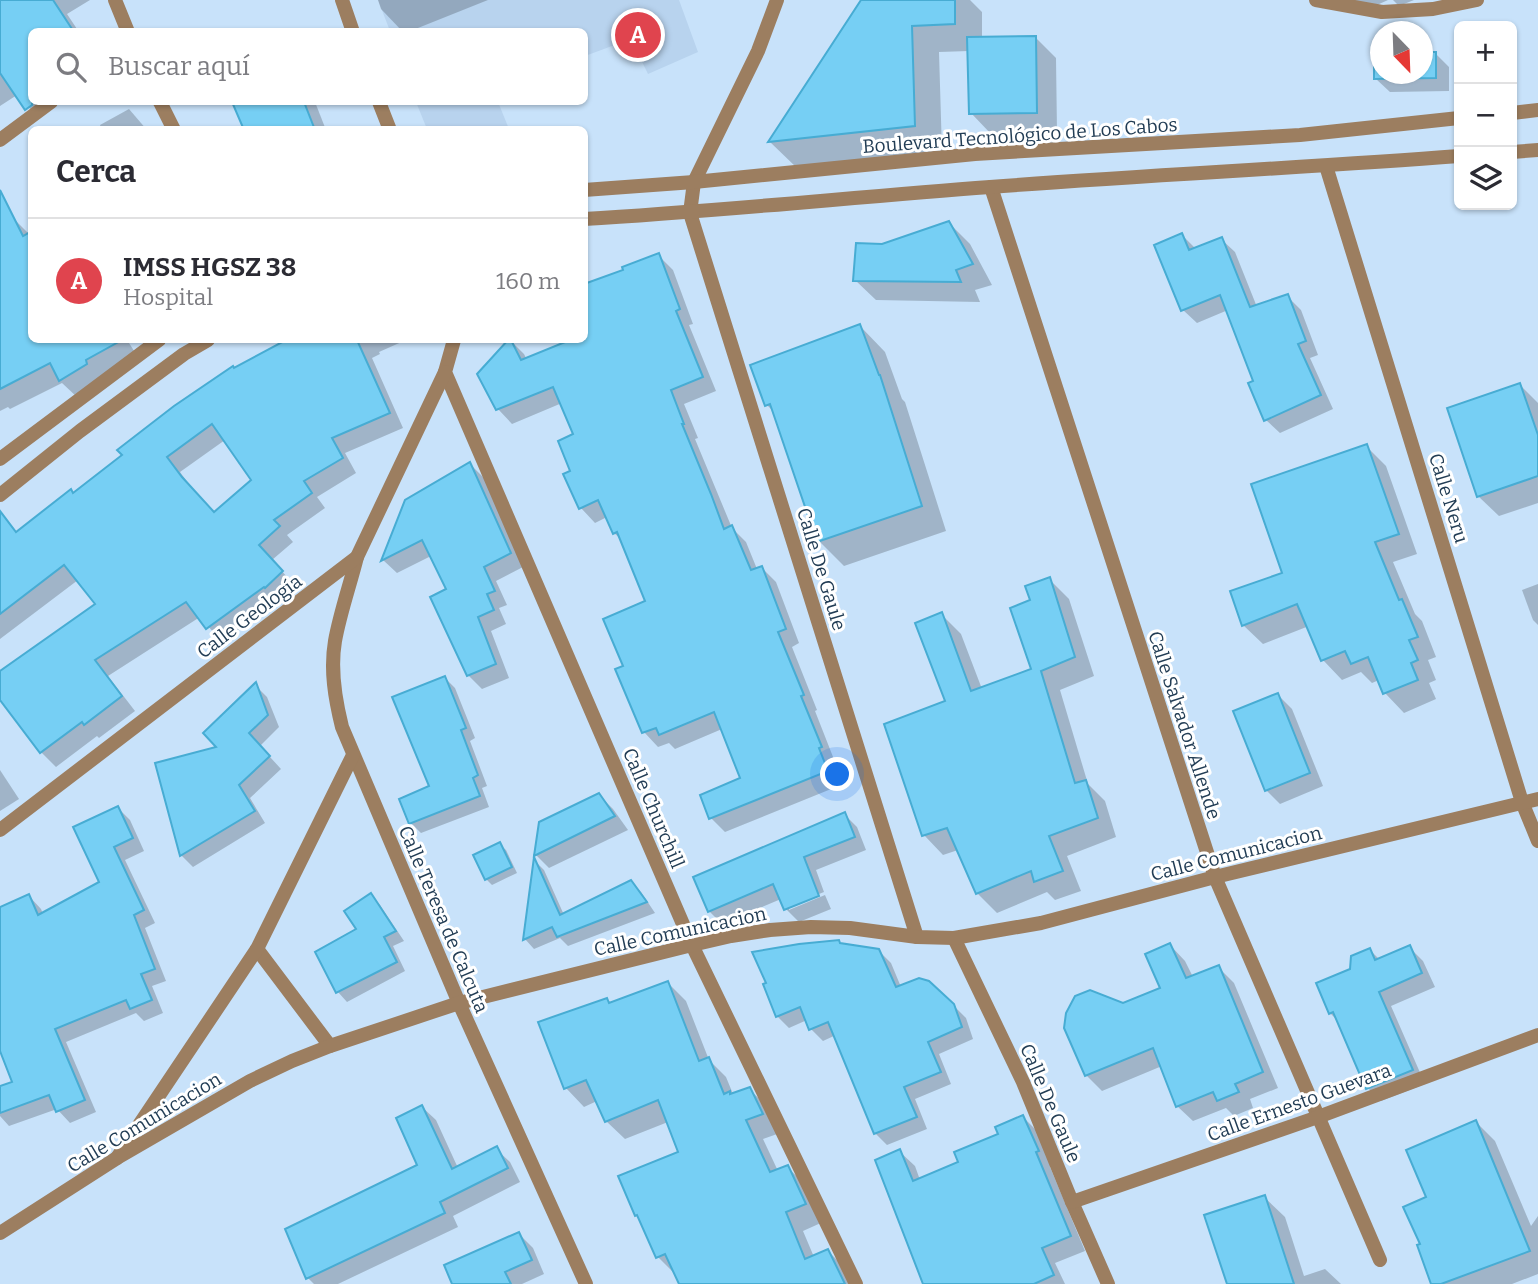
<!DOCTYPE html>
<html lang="es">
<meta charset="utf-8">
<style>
:root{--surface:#fff;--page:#f2f2f3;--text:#2b2b33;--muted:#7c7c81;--line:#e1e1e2;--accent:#111827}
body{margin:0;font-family:Bitter,serif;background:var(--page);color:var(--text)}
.controls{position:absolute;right:21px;top:21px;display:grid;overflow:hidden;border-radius:10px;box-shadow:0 2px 5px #0004}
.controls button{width:63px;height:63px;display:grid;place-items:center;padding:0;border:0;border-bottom:2px solid var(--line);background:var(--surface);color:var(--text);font:35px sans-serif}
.compass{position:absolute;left:1370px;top:21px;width:63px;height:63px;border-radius:50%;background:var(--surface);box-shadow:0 2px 5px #0004;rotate:157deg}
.you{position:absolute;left:838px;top:775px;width:24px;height:24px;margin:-18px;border:5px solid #fff;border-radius:50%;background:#1a73e8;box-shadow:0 0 0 10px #1a73e833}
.badge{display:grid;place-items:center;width:46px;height:46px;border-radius:50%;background:var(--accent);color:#fff;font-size:23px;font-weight:700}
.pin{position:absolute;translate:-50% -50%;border:4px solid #fff;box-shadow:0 2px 7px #0006}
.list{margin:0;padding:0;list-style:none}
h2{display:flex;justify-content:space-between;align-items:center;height:91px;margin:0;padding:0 28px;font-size:30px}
h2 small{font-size:23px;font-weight:400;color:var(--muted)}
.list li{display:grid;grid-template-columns:46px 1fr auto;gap:21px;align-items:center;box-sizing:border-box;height:126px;padding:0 28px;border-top:2px solid var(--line)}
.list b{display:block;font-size:26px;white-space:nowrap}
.list p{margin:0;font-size:23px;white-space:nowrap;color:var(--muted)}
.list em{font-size:23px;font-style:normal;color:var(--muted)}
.icon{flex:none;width:38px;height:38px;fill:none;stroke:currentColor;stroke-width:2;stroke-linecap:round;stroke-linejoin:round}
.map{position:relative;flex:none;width:1538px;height:1284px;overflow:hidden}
.search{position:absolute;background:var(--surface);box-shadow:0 2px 5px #0004;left:28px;top:28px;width:560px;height:77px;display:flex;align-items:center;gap:18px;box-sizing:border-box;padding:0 24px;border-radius:10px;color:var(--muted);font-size:26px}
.panel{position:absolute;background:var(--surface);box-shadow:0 2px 5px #0004;left:28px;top:126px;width:560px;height:217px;border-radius:10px}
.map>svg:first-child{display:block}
</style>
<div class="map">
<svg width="1538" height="1284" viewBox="0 0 1538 1284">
<rect width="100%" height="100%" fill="#c8e2fa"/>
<g fill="#b8d3ee">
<polygon points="378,0 679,0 698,52 648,74 631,39 585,56 584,32 390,31"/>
<polygon points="416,102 498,102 509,129 427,129"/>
</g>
<g fill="#0003" fill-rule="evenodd">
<polygon points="0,0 90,0 67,14 79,32 32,32 32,102 59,102 37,116 17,95 0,106"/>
<polygon points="378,0 488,0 408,32 403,32 381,9"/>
<polygon points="863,0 970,0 982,12 982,39 1035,37 1056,58 1057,132 991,134 971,113 969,51 939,52 942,152 797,168 770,142"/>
<polygon points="1341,0 1388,0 1366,10"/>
<polygon points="1393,0 1414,0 1399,6"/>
<polygon points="1435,53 1449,67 1449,91 1390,92 1376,79 1380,74 1422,74 1422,54"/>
<polygon points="234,102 315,102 326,130 246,130"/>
<polygon points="129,109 147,130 102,130 100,125"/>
<polygon points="12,217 30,235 32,340 135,340 129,343 138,357 78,398 62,383 10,409 8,407 0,411 0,222"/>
<polygon points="949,223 970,244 992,285 975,290 980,302 876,300 855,280 882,246"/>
<polygon points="1182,235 1196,249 1221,239 1235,252 1257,307 1287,296 1301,310 1318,355 1310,358 1333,409 1280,433 1266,420 1255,382 1228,310 1197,323 1183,310"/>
<polygon points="658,255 673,270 693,324 689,325 716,391 684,404 698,438 695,439 732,528 746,542 757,569 762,568 776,582 799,643 792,647 817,710 815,711 835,762 832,763 841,785 725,832 711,818 742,779 722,729 675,749 669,743 658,747 644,732 648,602 622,540 614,533 607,517 595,523 581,508 572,472 575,435 562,403 512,424 498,409 479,375 510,340 524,354 527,360 574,340 584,340 625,270"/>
<polygon points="860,326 885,352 902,399 905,402 946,531 844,566 819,541 774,412 767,405"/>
<path d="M284,340H406L379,352L380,354L372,358L403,428L345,453L356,473L317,497L325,508L287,535L293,542L272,560L296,587L281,601L279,600L222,642L200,617L108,676L135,711L99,738L97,736L56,767L41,752L0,698V673L97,604L78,580L0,639V540L13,536L74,495L234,370L285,342ZM225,440L253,481L215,514L196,494L180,472Z"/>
<polygon points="1520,385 1538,403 1538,503 1499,516 1478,496"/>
<polygon points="1366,446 1386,466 1417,554 1393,562 1415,614 1422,621 1436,657 1428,660 1436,680 1429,683 1436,699 1404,713 1385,693 1379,680 1372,683 1361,672 1342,680 1323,660 1309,626 1263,644 1243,625 1285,574"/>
<polygon points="470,464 484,478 523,567 496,581 507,605 499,608 506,624 491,631 509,678 482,689 468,675 449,590 431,556 397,573 383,560 406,501"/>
<polygon points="1049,579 1069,599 1094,676 1060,690 1088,784 1105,801 1116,837 1067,856 1081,891 1055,900 1047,892 997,913 977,893 958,850 943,855 924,835 886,725 947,702 941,614 961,634 982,689 1033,670 1032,601"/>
<polygon points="1538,584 1538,625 1533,620 1522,590"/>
<polygon points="445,678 455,688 475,738 470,741 487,786 482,788 489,807 421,833 411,823 431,787"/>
<polygon points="255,685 267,697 279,727 260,746 281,769 250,798 265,823 193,867 181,855 220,748"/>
<polygon points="1278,695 1292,709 1323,786 1280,804 1266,790"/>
<polygon points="0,770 19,799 0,811"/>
<polygon points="599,795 613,809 628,830 549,868 536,855 540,824"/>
<polygon points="118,808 130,820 144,851 125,860 155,923 145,928 166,981 152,986 163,1013 144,1021 136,1013 66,1042 96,1112 70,1123 57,1109 9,1126 0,1116 0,1088 15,1083 0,1046 0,909 29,896 41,909 43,914 101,883"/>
<polygon points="844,814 857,827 866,850 816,870 824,892 789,906 789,910 825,895 831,909 799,922 786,909 781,899 722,924 709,911"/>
<polygon points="499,844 506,850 517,873 492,885 486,879"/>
<polygon points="535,861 544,870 564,915 630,882 641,892 655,913 568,946 560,938 534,949 525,939"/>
<polygon points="371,896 380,905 404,941 393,946 405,971 347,1002 338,992 318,953 358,929"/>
<polygon points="841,945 879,951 891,963 901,987 953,1005 966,1018 973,1039 939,1054 951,1084 915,1099 927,1129 887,1145 875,1133 836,1035 823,1041 811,1029 807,1020 789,1028 777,1016"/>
<polygon points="1170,945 1185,961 1193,977 1218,967 1234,983 1278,1088 1250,1099 1253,1108 1234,1116 1226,1108 1193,1121 1177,1106 1162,1066 1102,1091 1086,1075 1122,1005 1162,989"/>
<polygon points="1409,947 1423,961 1435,987 1391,1006 1425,1084 1381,1101 1368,1088 1339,1022 1330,1013 1351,970 1370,950 1380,960"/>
<polygon points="668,983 686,1001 709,1060 726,1077 733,1094 749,1089 768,1107 780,1133 763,1139 778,1171 787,1167 806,1185 823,1222 803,1231 814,1257 828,1251 846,1269 853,1284 681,1284 677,1276 658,1257 641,1219 637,1215 621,1177 681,1153 668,1122 625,1139 606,1121 597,1101 584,1107 566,1088 607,1000 611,1004"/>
<polygon points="422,1107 436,1120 458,1168 496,1149 510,1162 520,1182 453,1216 458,1227 338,1284 314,1284 308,1278 419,1165"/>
<polygon points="1023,1117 1038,1132 1053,1166 1050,1167 1085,1251 1055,1263 1065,1284 957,1284 900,1152 915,1166 920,1180 961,1163"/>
<polygon points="1476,1122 1495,1141 1531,1226 1538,1216 1538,1274 1512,1284 1433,1284 1429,1198"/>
<polygon points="1264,1197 1285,1217 1304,1276 1325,1269 1341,1284 1228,1284"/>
<polygon points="519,1234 533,1248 544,1274 522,1284 454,1284"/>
</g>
<g fill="#76cff4" stroke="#47acd3" stroke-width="2" fill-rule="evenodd">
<polygon points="0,0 53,0 74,32 32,32 32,105 25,110 0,73"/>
<polygon points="861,0 955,0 955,24 912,26 915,126 768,142"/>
<polygon points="1036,36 1037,113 969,114 967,37"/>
<polygon points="1423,52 1436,52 1436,78 1374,79 1374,53 1381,53 1381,74 1423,74"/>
<polygon points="232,102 304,102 315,130 244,130"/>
<polygon points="0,190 23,236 32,231 32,340 122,340 86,360 87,364 59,381 50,363 0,389"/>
<polygon points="949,221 973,264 956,270 961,282 853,281 856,243 882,244"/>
<polygon points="1182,233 1189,250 1222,237 1250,307 1288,294 1306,341 1298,344 1321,395 1264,421 1248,383 1253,381 1220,295 1181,311 1154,245"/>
<polygon points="659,253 680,309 676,311 703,377 671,390 684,424 682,424 711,494 724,529 732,525 751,570 762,566 786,629 778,632 804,695 801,696 822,747 819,748 828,771 709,819 700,795 740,778 714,712 659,735 656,728 642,733 615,669 623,666 603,619 645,601 617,532 613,534 598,500 579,509 563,474 570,471 558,441 573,434 553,387 496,410 477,374 508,340 511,340 521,360 570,340 584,340 584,284 623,270 622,267"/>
<polygon points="860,324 879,375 880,375 922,506 817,542 770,404 765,406 750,365"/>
<path d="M286,340H357L390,413L332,438L343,458L304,481L312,493L274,520L280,526L259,545L283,571L265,588L264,587L206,629L186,602L95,660L122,696L84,725L82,722L40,753L0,700V671L95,604L64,565L0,614V511L16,532L71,489L73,493L122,455L117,450L174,406L233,366L234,368ZM212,424L251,480L214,512L182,477L167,457Z"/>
<polygon points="1520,383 1538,435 1538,476 1477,497 1447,408"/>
<polygon points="1367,444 1399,534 1375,542 1399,600 1402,599 1418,637 1409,640 1418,660 1411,663 1418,680 1383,694 1368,657 1351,664 1345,651 1321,661 1297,604 1242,626 1230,591 1282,573 1251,484"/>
<polygon points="470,462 511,553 484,567 495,591 487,594 494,610 478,617 496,664 467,676 430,597 446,589 422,540 381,561 405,500"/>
<polygon points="1050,577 1075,657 1041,671 1075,783 1086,780 1098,818 1049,836 1063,871 1034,882 1031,871 976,894 947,828 922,836 884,724 945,701 915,623 942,612 971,691 1031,669 1010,608 1030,600 1025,586"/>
<polygon points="445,676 466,728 461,730 478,775 473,778 480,796 409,824 399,799 429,786 392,697"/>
<polygon points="256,682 268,715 249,733 270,756 239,785 255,811 180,856 155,763 216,747 203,733"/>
<polygon points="1278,693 1310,773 1265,791 1233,711"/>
<polygon points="599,793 615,816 534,856 539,822"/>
<polygon points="118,806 133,838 114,847 144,910 134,915 155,969 141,974 152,1000 130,1009 126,1000 55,1029 85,1100 56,1112 49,1095 0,1113 0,1086 12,1082 0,1051 0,907 29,894 38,915 99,882 73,827"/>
<polygon points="845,812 855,837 804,857 819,896 784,910 773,884 708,912 693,877"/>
<polygon points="500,842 512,867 485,880 473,855"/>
<polygon points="534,857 560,915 631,880 647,902 557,937 552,927 523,940"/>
<polygon points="371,893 396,931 384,937 397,962 336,993 315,952 356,929 344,911"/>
<polygon points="839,940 840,943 879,949 896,987 919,978 929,981 954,1004 962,1027 928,1042 941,1072 904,1087 917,1117 874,1134 828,1022 809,1030 800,1007 776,1017 763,984 766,983 752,952 799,944"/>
<polygon points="1170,943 1186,978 1219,965 1263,1072 1235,1084 1239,1092 1217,1101 1213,1092 1176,1107 1153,1048 1085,1076 1064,1028 1066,1013 1075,996 1090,990 1123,1003 1160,988 1145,954"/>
<polygon points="1410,945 1422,973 1379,992 1413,1070 1366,1089 1333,1012 1329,1014 1316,983 1350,969 1351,956 1370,948 1375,960"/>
<polygon points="668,981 699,1061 709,1057 724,1094 730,1091 730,1094 750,1087 763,1114 746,1120 770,1172 788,1165 806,1204 786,1212 805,1259 828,1249 845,1284 679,1284 665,1254 656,1258 637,1215 635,1216 618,1176 678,1152 658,1100 605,1122 586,1080 564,1089 538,1022 607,998 609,1003"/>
<polygon points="422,1105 452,1169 497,1146 508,1168 440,1202 445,1213 306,1279 285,1229 417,1165 396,1118"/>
<polygon points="1023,1115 1039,1151 1036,1152 1071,1236 1042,1248 1054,1275 1034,1284 923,1284 875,1160 900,1149 913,1181 958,1162 954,1152 998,1134 995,1127"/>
<polygon points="1476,1120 1530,1251 1441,1284 1431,1284 1417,1245 1420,1244 1403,1207 1426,1197 1406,1150"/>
<polygon points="1265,1195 1294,1284 1227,1284 1204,1215"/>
<polygon points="519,1232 532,1260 505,1272 511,1284 452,1284 444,1265"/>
</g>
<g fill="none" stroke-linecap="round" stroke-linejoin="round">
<g stroke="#9c7e60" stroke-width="14">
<polyline points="342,0 353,32"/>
<polyline points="379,102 390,130"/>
</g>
<g stroke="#9c7e60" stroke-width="14">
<polyline points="115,0 128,32"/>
<polyline points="777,0 758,51 694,182 690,213 917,937"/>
<polyline points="1316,0 1382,12 1433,9 1477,0"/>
<polyline points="160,102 174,130"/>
<polyline points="0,140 51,102"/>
<polyline points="1326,166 1522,802 1538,841"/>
<polyline points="991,187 1215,877 1380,1260"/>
<polyline points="454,340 445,372 692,945 856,1284"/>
<path d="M357,557C350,585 340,613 335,641C330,670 335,699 342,727L459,1003L586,1284"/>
<polyline points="0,830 357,557 445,372"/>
<polyline points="954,938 1023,1082 1072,1202 1108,1284"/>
<polyline points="257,949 330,1046"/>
<polyline points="117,1158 257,949 353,755"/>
<polyline points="1072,1202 1318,1117 1538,1035"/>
</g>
<g stroke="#9c7e60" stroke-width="14">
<polyline points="1512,113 1538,110"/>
<polyline points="1512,152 1538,150"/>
<polyline points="584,190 694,182 975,154 1300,135 1459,118"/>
<path d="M584,219C720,211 855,197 990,187C1146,175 1303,168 1459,156"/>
<polyline points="0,459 159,340"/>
<polyline points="0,495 80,431 184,354 208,340"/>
<polyline points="0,1233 117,1158 250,1081 292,1061 330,1046 459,1003 692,945 731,936 770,930 811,927 850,928 917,937 954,938 1041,923 1215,877 1538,799"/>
</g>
</g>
<g text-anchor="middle" stroke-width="6" stroke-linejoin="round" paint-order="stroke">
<g font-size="19" fill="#223d55" stroke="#fff">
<text transform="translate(1020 135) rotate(-4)" y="7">Boulevard Tecnológico de Los Cabos</text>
<text transform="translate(1449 498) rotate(73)" y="7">Calle Neru</text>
<text transform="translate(822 569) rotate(73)" y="7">Calle De Gaule</text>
<text transform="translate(249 616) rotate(-37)" y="7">Calle Geología</text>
<text transform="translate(1185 725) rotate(72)" y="7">Calle Salvador Allende</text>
<text transform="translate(654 808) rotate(67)" y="7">Calle Churchill</text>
<text transform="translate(1236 853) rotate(-14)" y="7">Calle Comunicacion</text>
<text transform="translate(444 919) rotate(67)" y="7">Calle Teresa de Calcuta</text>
<text transform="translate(680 931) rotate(-12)" y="7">Calle Comunicacion</text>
<text transform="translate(1299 1102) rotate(-20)" y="7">Calle Ernesto Guevara</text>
<text transform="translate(1051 1103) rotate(67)" y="7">Calle De Gaule</text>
<text transform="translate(144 1122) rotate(-31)" y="7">Calle Comunicacion</text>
</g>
</g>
</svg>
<div class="controls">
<button>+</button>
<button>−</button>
<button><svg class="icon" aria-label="layers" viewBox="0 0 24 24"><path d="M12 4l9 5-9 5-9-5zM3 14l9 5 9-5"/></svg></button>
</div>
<svg class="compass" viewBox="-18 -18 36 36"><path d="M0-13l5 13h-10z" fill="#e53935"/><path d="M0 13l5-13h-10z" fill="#7c7c81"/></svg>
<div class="you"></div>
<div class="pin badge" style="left:638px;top:35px;background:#e0444e">A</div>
<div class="search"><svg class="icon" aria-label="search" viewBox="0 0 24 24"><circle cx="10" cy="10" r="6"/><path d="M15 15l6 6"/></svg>Buscar aquí</div>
<section class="panel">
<h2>Cerca<small></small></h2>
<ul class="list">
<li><span class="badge" style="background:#e0444e">A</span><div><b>IMSS HGSZ 38</b><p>Hospital</p></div><em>160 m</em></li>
</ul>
</section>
</div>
